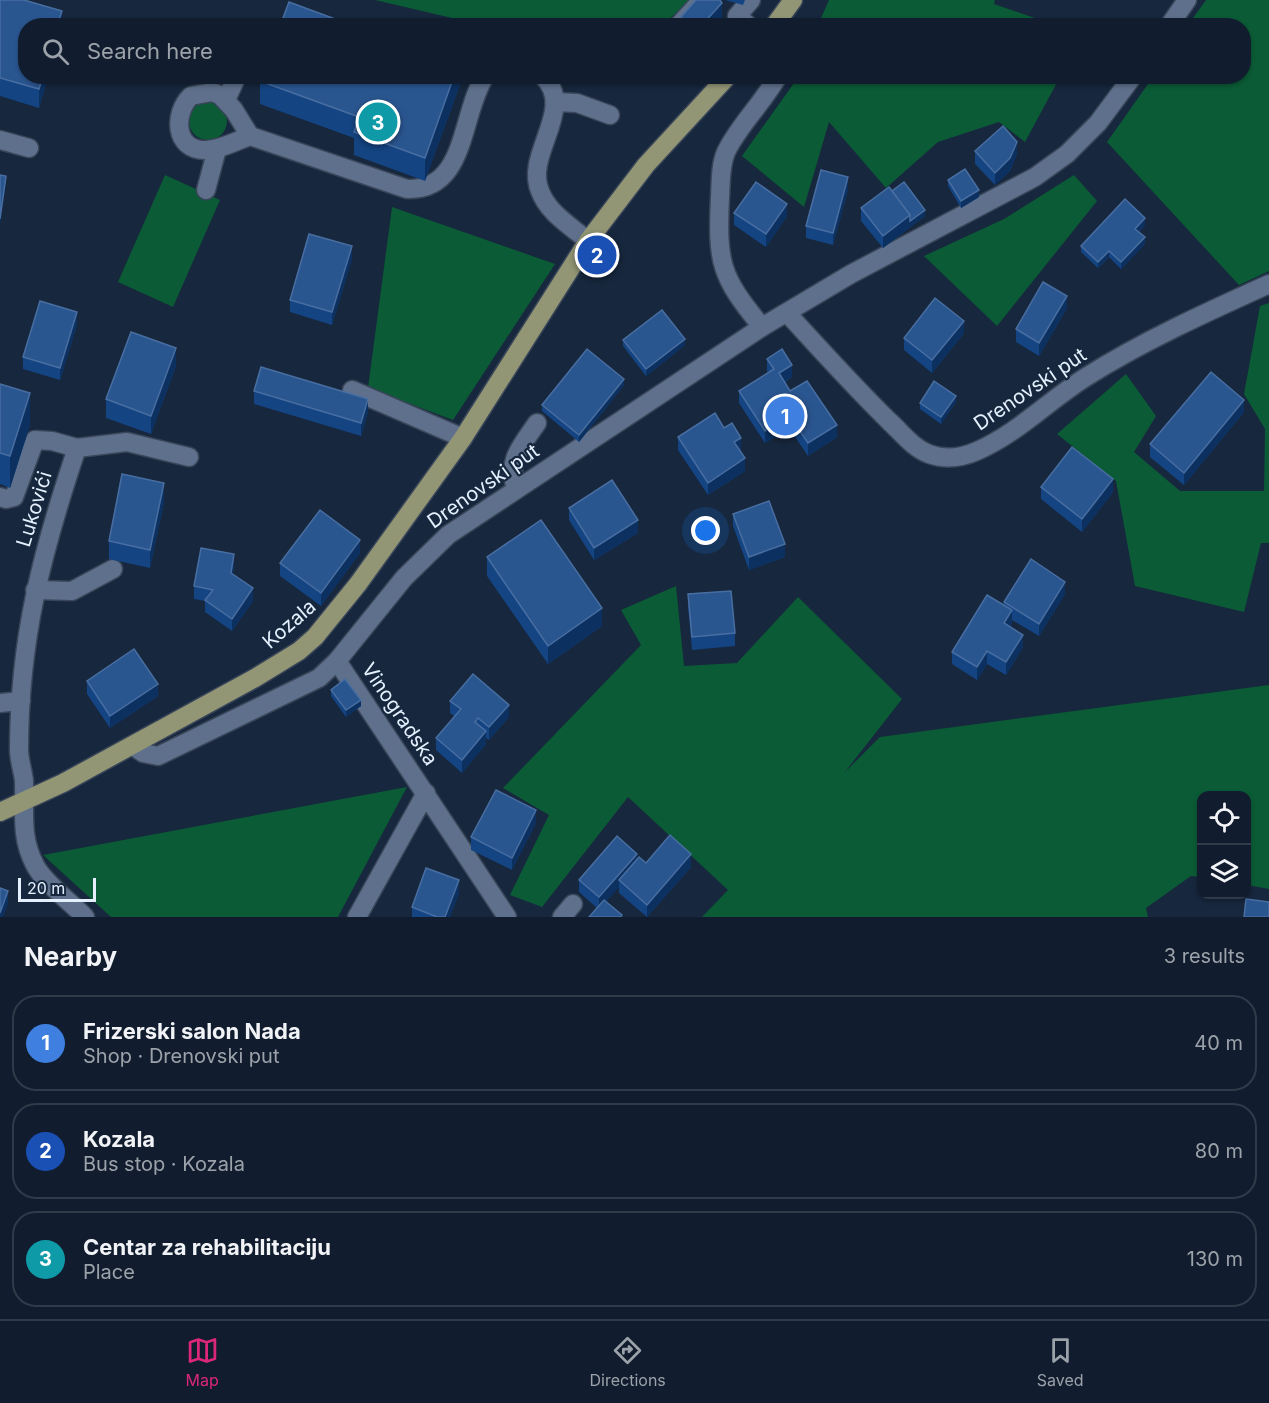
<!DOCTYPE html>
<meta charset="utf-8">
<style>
:root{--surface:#111d2e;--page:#1a2636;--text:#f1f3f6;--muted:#9ca2aa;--line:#303b4a;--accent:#db2777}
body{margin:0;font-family:Inter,sans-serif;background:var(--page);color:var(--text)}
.controls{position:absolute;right:18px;bottom:18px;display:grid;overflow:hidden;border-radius:12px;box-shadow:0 2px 4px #0004}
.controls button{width:54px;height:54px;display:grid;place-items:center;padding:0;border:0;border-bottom:2px solid var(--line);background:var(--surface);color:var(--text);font:30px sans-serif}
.scale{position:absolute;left:18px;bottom:15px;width:78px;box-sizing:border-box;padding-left:6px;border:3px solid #e5f0ff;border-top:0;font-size:16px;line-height:21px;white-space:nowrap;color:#e5f0ff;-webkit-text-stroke:4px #17273d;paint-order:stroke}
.you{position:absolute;left:706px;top:531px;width:21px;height:21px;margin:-15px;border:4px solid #fff;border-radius:50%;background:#1a73e8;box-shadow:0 0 0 9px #1a73e833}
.badge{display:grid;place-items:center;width:39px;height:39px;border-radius:50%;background:var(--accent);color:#fff;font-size:20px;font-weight:700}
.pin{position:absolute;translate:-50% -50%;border:3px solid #fff;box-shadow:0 2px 6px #0006}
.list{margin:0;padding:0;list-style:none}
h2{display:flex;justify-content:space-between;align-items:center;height:78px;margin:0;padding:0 24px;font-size:26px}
h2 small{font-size:20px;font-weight:400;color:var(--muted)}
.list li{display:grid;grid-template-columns:39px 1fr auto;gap:18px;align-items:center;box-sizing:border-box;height:96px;margin:0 12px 12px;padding:0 12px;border:2px solid var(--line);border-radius:24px}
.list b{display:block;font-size:22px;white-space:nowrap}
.list p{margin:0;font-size:20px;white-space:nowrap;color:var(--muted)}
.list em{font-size:20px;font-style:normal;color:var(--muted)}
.icon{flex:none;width:33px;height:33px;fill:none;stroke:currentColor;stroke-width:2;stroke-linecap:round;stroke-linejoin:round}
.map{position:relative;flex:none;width:1269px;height:917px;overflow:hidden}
.search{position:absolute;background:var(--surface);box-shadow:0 2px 4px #0004;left:18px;right:18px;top:18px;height:66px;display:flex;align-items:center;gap:15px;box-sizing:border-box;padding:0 21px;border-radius:24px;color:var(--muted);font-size:22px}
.sheet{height:402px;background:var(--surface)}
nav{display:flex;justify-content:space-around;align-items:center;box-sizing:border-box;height:84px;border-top:2px solid var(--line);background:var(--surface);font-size:16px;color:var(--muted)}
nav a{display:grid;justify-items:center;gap:3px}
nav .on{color:var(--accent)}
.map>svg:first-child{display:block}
</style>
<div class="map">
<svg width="1269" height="917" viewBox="0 0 1269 917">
<rect width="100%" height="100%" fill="#17273d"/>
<g fill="#0b5b36">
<polygon points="375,0 690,0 663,25 482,25"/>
<polygon points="829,0 995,0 994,4 1055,25 818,25"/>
<polygon points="1206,0 1269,0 1269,271 1239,285 1107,142 1153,77 1244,76 1244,26 1188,25"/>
<polygon points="799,76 1060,76 1060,77 1025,142 999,122 938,142 886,188 829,122 804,207 742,156"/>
<circle cx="208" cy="121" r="19"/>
<polygon points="165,175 220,200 173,307 118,282"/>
<polygon points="1074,175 1097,201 997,326 924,256 1004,219"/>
<polygon points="392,207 555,264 453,420 368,388"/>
<polygon points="1269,303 1269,543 1261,543 1244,612 1135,586 1116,481 1057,434 1126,374 1156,416 1134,452 1180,491 1264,491 1265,429 1244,394 1260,306"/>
<polygon points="676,586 684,666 737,663 798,597 902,699 845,772 880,737 1269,685 1269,889 1247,885 1246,796 1202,796 1201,877 1191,876 1146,908 1148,917 702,917 728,890 628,797 542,907 510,895 549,815 503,788 641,645 621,610"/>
<polygon points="407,787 338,917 111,917 43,855"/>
</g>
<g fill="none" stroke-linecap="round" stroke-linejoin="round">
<g stroke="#394558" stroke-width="21">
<g id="minor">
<polyline points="678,26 702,0"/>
<polyline points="749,26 737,16 751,0"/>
<polyline points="1169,26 1187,0"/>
<path d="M543,76C577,109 524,154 540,191C548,213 571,226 588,241"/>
<polyline points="226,100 237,76"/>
<polyline points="555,102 577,103 610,115"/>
<path d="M250,136C236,141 220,150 205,150C174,150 173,113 191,96L212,92L220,95L234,110L250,136L407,189C467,191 460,115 485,76"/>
<polyline points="0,140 29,148"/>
<polyline points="206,190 217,149"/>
<path d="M787,313C821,350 854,387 890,422C902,433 913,448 929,454C945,460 961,458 977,451C1018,433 1048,401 1086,377C1143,341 1207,312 1269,284"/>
<path d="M762,327C720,276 717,263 720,197C721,182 720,166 726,152C739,125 763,103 778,76"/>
<polyline points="352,390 463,438"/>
<path d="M516,488C506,461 522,445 537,423"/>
<polyline points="0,497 6,499 14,497 35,440 52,441 77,448"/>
<polyline points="35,590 72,591 113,569"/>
<polyline points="337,661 507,917"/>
<polyline points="0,703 21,701"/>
<polyline points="133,746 143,753 158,756 319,678 337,661 404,578 448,535 762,327 851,274 1035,177 1067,154 1098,123 1133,76"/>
<path d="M85,917C72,903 43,882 35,865C20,837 25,812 24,781C23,771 19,760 19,750C19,639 42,552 77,448L127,442L189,457"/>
<polyline points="357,917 426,793"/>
<polyline points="562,917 573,904"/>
</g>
</g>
<g stroke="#394558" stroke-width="21">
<g id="major">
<polyline points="774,26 793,0"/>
<polyline points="0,812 63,783 255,678 299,651 315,637 358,584 463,438 588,241 646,165 728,76"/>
</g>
</g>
<use href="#minor" stroke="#5e708b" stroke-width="18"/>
<use href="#major" stroke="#929674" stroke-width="18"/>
</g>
<g fill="#144482">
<polygon points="0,0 62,26 39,108 0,96"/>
<polygon points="725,0 745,0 743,5"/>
<polygon points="681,17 722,21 718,26 681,26"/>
<polygon points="262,76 463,76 425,181 354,155 354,138 260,104 260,81"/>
<polygon points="975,151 1017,154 1010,171 995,185 975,164"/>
<polygon points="948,180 979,197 961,208 948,186"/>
<polygon points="848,190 833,245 806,238 806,226"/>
<polygon points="892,191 925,216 883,248 861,221 861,208"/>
<polygon points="734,213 787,216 766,247 734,225"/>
<polygon points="1145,225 1139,232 1145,244 1121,269 1109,257 1098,268 1081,252 1081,246"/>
<polygon points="352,259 332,325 290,312 290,300"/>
<polygon points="1067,308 1039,356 1016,342 1016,329"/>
<polygon points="77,325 60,380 23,369 23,357"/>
<polygon points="964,333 932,373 904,350 904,338"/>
<polygon points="623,340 685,345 646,376 623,346"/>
<polygon points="767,359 792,377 785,382 790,391 837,437 808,456 789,428 765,443 739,403 739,391 768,373 767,371"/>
<polygon points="176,366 151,434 106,418 106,399"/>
<polygon points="0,384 30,425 10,488 0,484"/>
<polygon points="624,385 579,442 542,411 542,405"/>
<polygon points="254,391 368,412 361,436 254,404"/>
<polygon points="956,402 941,424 920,409 920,403"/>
<polygon points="1244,412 1184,485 1150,457 1150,444"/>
<polygon points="724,428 741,450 740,451 745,471 708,495 678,450 678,437"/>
<polygon points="1041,487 1113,492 1082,532 1041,499"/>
<polygon points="164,502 150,568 109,559 109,541"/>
<polygon points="569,508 638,533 594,560 569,520"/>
<polygon points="733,514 785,557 749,570 733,526"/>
<polygon points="360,553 321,606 280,576 280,563"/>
<polygon points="487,557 602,626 548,664 487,576"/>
<polygon points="234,566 233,574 253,601 232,631 205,612 205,601 194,599 194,586"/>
<polygon points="688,594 735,633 735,646 692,650 688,607"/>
<polygon points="1065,594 1039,636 1012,620 1012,623 1010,627 1023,647 1006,675 987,664 977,680 952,664 952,652 1004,605 1004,602"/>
<polygon points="87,681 158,696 110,728 87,694"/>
<polygon points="331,690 361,706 346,717 331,696"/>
<polygon points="450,701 509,717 489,740 486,738 486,744 462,773 436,750 436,738 455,717 450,713"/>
<polygon points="536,823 512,870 471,850 471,837"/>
<polygon points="637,859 646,863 691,867 647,917 619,893 619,887 606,901 622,917 597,908 579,892 579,880"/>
<polygon points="459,893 450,917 412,917 412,907"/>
</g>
<g fill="#0c3161">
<polygon points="722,3 722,21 718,26 701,26"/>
<polygon points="62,11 62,26 57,26"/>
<polygon points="43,76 48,76 39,108 39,89"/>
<polygon points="454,76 463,76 425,181 425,158"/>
<polygon points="1017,142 1017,154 1010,171 995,185 995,173"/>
<polygon points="6,176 6,182 0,226 0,219"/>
<polygon points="848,177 848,190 833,245 833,233"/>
<polygon points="979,190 979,197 961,208 961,201"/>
<polygon points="787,204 787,216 766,247 766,234"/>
<polygon points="925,210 925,216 883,248 883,236 910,215"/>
<polygon points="1145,218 1145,225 1135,235 1135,229"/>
<polygon points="1145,237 1145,244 1121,269 1121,262"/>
<polygon points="352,246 352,259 332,325 332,312"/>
<polygon points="1109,251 1109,257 1098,268 1098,262"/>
<polygon points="1067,296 1067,308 1039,356 1039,343"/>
<polygon points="77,312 77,325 60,380 60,368"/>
<polygon points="964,321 964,333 932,373 932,360"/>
<polygon points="685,339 685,345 646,376 646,369"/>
<polygon points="176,348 176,366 151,434 151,416"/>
<polygon points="792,365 792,377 779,385 779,373"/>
<polygon points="624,379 624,385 579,442 579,435"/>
<polygon points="30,393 30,425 10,488 10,456"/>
<polygon points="956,396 956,402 941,424 941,417"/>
<polygon points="368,399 368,412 361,436 361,423"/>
<polygon points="1244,400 1244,412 1184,485 1184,473"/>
<polygon points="789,415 789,428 765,443 765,431"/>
<polygon points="837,425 837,437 808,456 808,443"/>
<polygon points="741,438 741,450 734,454 734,442"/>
<polygon points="745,458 745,471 708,495 708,483"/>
<polygon points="1113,479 1113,492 1082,532 1082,519"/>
<polygon points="164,483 164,502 150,568 150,550"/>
<polygon points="638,520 638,533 594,560 594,548"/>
<polygon points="360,540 360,553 321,606 321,593"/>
<polygon points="785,544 785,557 749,570 749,557"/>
<polygon points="234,554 234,566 231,585 231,573"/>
<polygon points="1065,582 1065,594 1039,636 1039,624"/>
<polygon points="253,588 253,601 232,631 232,619"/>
<polygon points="602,608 602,626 548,664 548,646"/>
<polygon points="1012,610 1012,623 1004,636 1004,623"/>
<polygon points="1023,635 1023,647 1006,675 1006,662"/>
<polygon points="987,651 987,664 977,680 977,667"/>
<polygon points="158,684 158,696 110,728 110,716"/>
<polygon points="361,700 361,706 346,717 346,710"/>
<polygon points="509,705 509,717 489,740 489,727"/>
<polygon points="486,731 486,744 462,773 462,760"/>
<polygon points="536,810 536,823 512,870 512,858"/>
<polygon points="637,854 637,866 619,880 619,887 599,910 599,897"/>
<polygon points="691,854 691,867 647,917 647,905"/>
<polygon points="459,880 459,893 450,917 445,917"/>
<polygon points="8,891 8,904 3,917 0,917 0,913"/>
</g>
<g fill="#2a5690" stroke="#486ea1" stroke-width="1.5">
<polygon points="0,0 24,0 62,11 57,26 26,26 26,76 43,76 39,89 0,78"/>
<polygon points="696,0 720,0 722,3 701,26 690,26 681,17"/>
<polygon points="289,2 354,26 280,26"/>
<polygon points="262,76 454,76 425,158 354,132 359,117 260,81"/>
<polygon points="1003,126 1017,142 1010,158 995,173 975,151"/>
<polygon points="965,169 979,190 961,201 948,180"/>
<polygon points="821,170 848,177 833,233 806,226"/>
<polygon points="0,175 6,176 0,219"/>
<polygon points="756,182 787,204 766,234 734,213"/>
<polygon points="904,182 925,210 910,221 910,215 892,191"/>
<polygon points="889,187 910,215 883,236 861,208"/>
<polygon points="1125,199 1145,218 1135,229 1145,237 1121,262 1109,251 1098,262 1081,246"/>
<polygon points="309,234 352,246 332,312 290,300"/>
<polygon points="1043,282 1067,296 1039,343 1016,329"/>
<polygon points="935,298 964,321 932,360 904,338"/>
<polygon points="40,301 77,312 60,368 23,357"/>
<polygon points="662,310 685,339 646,369 623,340"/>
<polygon points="131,332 176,348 151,416 106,399"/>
<polygon points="587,349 624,379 579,435 542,405"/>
<polygon points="782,349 792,365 779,373 790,391 807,381 837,425 808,443 789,415 765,431 739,391 774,369 767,359"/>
<polygon points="261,367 368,399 361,423 254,391"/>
<polygon points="1211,372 1244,400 1184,473 1150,444"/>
<polygon points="934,381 956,396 941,417 920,403"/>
<polygon points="0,384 30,393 10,456 0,453"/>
<polygon points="715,413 724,428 732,423 741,438 734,442 745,458 708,483 678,437"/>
<polygon points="1072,447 1113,479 1082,519 1041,487"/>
<polygon points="122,474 164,483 150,550 109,541"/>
<polygon points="612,480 638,520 594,548 569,508"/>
<polygon points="769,501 785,544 749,557 733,514"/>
<polygon points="320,510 360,540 321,593 280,563"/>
<polygon points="541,520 602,608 548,646 487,557"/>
<polygon points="201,548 234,554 231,573 253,588 232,619 205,600 213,590 194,586"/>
<polygon points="1031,559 1065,582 1039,624 1004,602"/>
<polygon points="731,591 735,633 692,637 688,594"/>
<polygon points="987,595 1012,610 1004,623 1023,635 1006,662 987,651 977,667 952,652"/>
<polygon points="134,649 158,684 110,716 87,681"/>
<polygon points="473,674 509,705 489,727 478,718 475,722 486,731 462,760 436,738 461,709 450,701"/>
<polygon points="345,679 361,700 346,710 331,690"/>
<polygon points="496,790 536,810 512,858 471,837"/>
<polygon points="670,835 691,854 647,905 619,880 639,857 646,863"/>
<polygon points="617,836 637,854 599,897 579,880"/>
<polygon points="426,868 459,880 445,917 437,917 412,907"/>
<polygon points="0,888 8,891 0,913"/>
<polygon points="1246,899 1269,902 1269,917 1244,917"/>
<polygon points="604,900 622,915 621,917 589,917"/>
</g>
<g text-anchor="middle" stroke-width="4.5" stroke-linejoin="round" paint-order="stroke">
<g font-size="20" fill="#e5f0ff" stroke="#17273d">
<text transform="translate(1030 389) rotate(-34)" y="7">Drenovski put</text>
<text transform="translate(483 486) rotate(-35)" y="7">Drenovski put</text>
<text transform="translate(34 509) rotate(-73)" y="7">Lukovići</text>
<text transform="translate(289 624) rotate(-41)" y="7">Kozala</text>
<text transform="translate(400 714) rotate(56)" y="7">Vinogradska</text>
</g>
</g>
</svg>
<div class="controls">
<button><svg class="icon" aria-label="locate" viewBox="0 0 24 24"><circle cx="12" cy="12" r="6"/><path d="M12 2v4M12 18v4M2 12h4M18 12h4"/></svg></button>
<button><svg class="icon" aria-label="layers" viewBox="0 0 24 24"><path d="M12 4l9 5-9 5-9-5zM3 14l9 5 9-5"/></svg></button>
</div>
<div class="scale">20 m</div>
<div class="you"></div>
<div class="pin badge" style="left:785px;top:416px;background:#3f7fe0">1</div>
<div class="pin badge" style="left:597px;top:255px;background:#1a4fb4">2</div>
<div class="pin badge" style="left:378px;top:122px;background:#0f9aa8">3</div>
<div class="search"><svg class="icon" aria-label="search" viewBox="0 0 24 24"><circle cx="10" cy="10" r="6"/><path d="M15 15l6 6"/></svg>Search here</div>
</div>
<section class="sheet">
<h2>Nearby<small>3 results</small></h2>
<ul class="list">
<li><span class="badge" style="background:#3f7fe0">1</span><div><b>Frizerski salon Nada</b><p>Shop · Drenovski put</p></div><em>40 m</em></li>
<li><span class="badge" style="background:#1a4fb4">2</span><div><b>Kozala</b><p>Bus stop · Kozala</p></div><em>80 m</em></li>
<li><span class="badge" style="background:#0f9aa8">3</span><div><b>Centar za rehabilitaciju</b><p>Place</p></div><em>130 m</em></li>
</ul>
</section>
<nav>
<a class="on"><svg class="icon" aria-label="map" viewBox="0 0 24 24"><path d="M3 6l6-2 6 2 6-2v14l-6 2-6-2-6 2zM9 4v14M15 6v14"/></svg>Map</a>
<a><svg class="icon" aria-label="directions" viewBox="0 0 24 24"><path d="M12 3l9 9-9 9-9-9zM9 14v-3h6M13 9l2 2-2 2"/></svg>Directions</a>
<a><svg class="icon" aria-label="saved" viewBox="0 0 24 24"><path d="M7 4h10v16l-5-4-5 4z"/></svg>Saved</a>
</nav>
